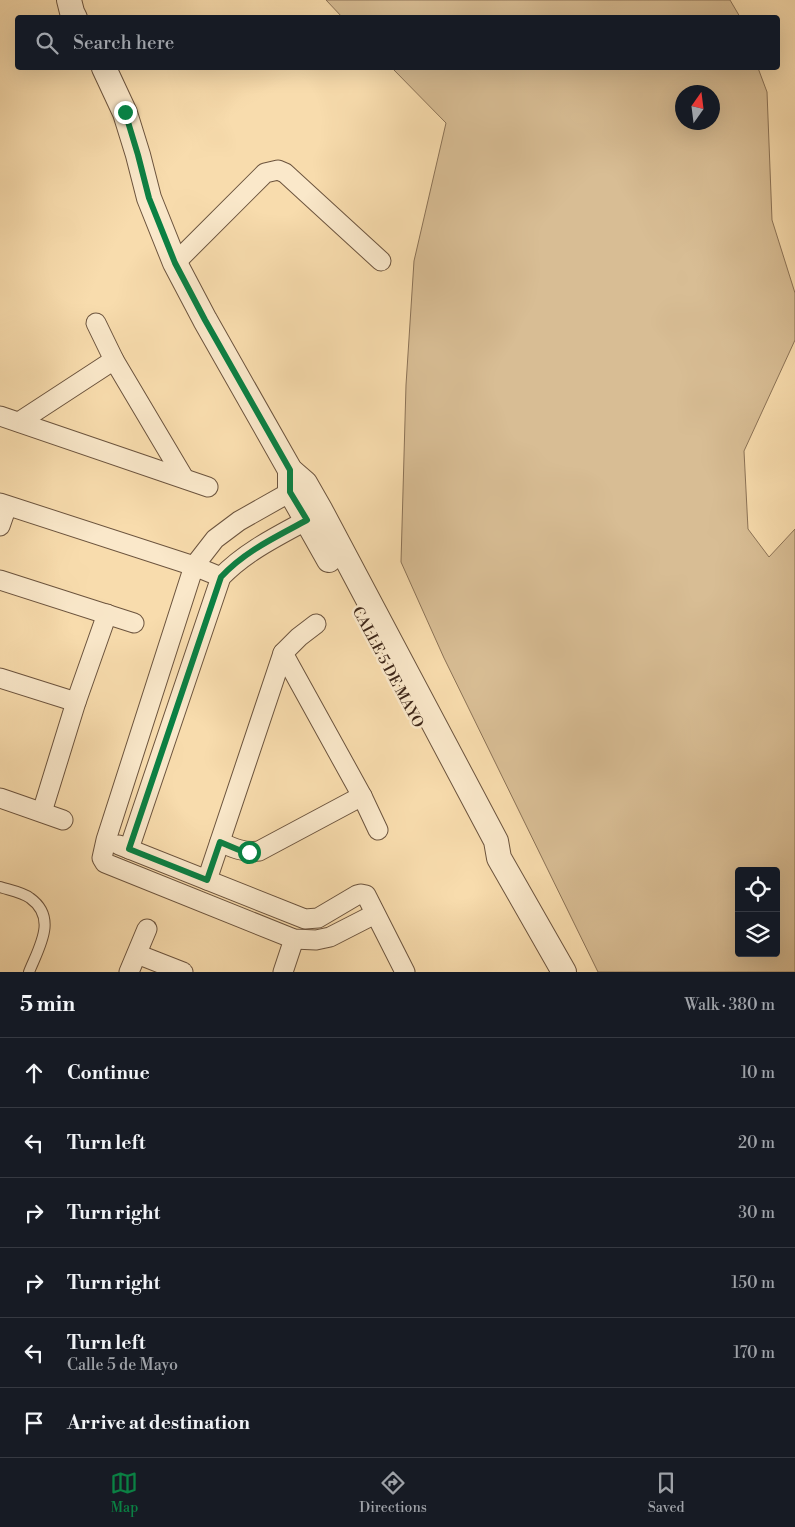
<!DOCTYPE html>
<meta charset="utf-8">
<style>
:root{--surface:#171b24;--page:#20242c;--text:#f1f3f6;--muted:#9ea1a6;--line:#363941;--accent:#0b8043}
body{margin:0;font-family:"Libre Bodoni",serif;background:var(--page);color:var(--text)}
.controls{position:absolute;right:15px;bottom:15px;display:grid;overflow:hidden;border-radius:5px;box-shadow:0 5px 20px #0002}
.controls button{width:45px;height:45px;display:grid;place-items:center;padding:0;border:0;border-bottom:1px solid var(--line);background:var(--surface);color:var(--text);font:25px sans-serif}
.compass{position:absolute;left:675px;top:85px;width:45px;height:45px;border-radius:50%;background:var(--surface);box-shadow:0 5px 20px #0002;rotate:14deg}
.stop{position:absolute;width:15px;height:15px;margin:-11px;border:4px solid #0b8043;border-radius:50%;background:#fff}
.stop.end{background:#0b8043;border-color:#fff;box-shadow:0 1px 5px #0008}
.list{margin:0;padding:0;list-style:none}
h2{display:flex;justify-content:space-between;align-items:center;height:65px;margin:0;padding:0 20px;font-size:21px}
h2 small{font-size:16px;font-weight:400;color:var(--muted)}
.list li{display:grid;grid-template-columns:32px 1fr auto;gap:15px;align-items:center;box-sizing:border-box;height:70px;padding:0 20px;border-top:1px solid var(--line)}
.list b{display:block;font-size:19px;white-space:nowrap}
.list p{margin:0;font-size:16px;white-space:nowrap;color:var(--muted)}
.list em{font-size:16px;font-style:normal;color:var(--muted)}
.icon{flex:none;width:28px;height:28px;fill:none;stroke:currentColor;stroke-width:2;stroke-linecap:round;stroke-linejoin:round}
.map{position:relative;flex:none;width:795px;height:972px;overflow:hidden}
.search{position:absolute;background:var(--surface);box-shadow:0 5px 20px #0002;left:15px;right:15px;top:15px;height:55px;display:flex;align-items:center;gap:12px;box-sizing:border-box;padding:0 18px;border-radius:5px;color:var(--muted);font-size:19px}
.sheet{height:485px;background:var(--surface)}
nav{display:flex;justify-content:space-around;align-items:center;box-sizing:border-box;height:70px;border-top:1px solid var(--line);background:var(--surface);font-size:14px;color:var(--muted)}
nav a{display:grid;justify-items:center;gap:2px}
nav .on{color:var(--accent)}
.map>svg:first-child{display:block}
</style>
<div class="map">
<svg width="795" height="972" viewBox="0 0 795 972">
<rect width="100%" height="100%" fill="#f8dcad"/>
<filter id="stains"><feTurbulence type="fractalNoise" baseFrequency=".004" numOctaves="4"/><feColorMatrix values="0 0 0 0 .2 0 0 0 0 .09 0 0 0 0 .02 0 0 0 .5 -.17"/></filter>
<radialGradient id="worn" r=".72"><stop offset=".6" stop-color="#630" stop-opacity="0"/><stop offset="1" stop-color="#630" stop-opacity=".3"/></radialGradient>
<g fill="#d8bd94" stroke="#8b7256" fill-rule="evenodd">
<polygon points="326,0 730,0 740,17 343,18"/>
<path d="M392,68H758L767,92L772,220L795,293V340L744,451L748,529L769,557L795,529V972H598L444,658L401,562L406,385L414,261L446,123ZM682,92H712V122H682ZM739,871H776V953H739Z"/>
</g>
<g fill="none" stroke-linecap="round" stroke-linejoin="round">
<g stroke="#6c543e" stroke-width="12">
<path id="service" d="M0,887C9,890 22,892 30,898C58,918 39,947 29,972"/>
</g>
<g stroke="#6c543e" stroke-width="21">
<g id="minor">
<polyline points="175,263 265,173 278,170 285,173 381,261"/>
<polyline points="96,323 114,360 184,478"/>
<polyline points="0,416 208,487"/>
<polyline points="19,422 114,360"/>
<polyline points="301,486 239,521 215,539 194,566 106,840 102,858 105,863 294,939 316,940 330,937 375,914"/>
<polyline points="0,503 194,566 221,577"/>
<polyline points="0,526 7,506"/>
<polyline points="0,580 134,623"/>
<polyline points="283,653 362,796 378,830"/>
<polyline points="0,678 76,702"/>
<polyline points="0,798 63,820"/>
<polyline points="42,812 76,702 107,614"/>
<path d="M220,842C233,848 244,853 259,851L362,796"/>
<polyline points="119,845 305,919 318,918 357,895 361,894 366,895 405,972"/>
<path d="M129,849L221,577C248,549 284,533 318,514"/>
<polyline points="207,880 283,653 299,637 316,624"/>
<polyline points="137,954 183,972"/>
<polyline points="129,972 147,929"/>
<polyline points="283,972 294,939"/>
</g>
</g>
<g stroke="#6c543e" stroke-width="26">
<g id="tertiary">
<polyline points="69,0 72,12 75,18"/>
<polyline points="104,68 125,113 138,155 149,198 175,263 205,320 290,470 305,483 321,511 496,841 499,858 564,972"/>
<polyline points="290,470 290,491 329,560"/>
</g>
</g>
<use href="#service" stroke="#fae8ca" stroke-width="10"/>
<use href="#minor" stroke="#fae8ca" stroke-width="19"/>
<use href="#tertiary" stroke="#fae8ca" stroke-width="24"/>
</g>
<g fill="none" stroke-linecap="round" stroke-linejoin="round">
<path stroke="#0b8043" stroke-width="6" d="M125,112L138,155L149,198L175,263L205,320L290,470V492L307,520C276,537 245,551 221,577L129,849L207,880L220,842L239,850L249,852"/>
</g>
<g text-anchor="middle" stroke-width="5" stroke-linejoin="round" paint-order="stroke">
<g font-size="15" fill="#3e2719" stroke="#fae8ca">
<text transform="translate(388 667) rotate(62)" y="5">CALLE 5 DE MAYO</text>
</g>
</g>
<rect width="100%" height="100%" filter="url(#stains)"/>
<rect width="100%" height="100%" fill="url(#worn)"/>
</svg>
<div class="controls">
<button><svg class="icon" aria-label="locate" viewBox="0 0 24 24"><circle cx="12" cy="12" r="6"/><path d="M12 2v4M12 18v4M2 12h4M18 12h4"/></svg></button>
<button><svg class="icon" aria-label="layers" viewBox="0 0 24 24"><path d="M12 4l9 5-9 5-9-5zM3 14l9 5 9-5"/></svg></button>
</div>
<svg class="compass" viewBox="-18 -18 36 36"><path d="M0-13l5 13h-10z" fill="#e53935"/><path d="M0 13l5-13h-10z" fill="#9ea1a6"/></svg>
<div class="stop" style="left:249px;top:852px"></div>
<div class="stop end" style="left:125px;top:112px"></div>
<div class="search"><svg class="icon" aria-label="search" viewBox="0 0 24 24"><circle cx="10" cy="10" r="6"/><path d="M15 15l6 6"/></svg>Search here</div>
</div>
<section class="sheet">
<h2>5 min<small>Walk · 380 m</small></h2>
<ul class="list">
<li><svg class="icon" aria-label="ahead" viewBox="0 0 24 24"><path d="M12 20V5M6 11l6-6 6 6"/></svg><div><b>Continue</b></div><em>10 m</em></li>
<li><svg class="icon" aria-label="left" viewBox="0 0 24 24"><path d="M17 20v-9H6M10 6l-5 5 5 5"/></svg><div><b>Turn left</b></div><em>20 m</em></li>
<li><svg class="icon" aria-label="right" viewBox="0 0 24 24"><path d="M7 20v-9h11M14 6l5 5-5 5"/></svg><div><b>Turn right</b></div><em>30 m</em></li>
<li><svg class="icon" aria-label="right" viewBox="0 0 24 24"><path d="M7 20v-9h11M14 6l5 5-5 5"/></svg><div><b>Turn right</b></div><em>150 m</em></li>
<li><svg class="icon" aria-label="left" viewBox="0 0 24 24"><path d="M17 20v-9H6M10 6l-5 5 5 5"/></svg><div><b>Turn left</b><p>Calle 5 de Mayo</p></div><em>170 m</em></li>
<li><svg class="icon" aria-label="arrive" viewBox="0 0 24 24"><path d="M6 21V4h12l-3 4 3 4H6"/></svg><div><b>Arrive at destination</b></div></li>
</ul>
</section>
<nav>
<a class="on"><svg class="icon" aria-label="map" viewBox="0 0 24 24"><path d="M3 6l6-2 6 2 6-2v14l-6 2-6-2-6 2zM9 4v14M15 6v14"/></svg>Map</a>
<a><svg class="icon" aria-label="directions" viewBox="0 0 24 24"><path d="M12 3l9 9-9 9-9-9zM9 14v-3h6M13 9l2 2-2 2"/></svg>Directions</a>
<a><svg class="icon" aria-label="saved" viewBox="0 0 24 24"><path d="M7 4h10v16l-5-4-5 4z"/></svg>Saved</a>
</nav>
